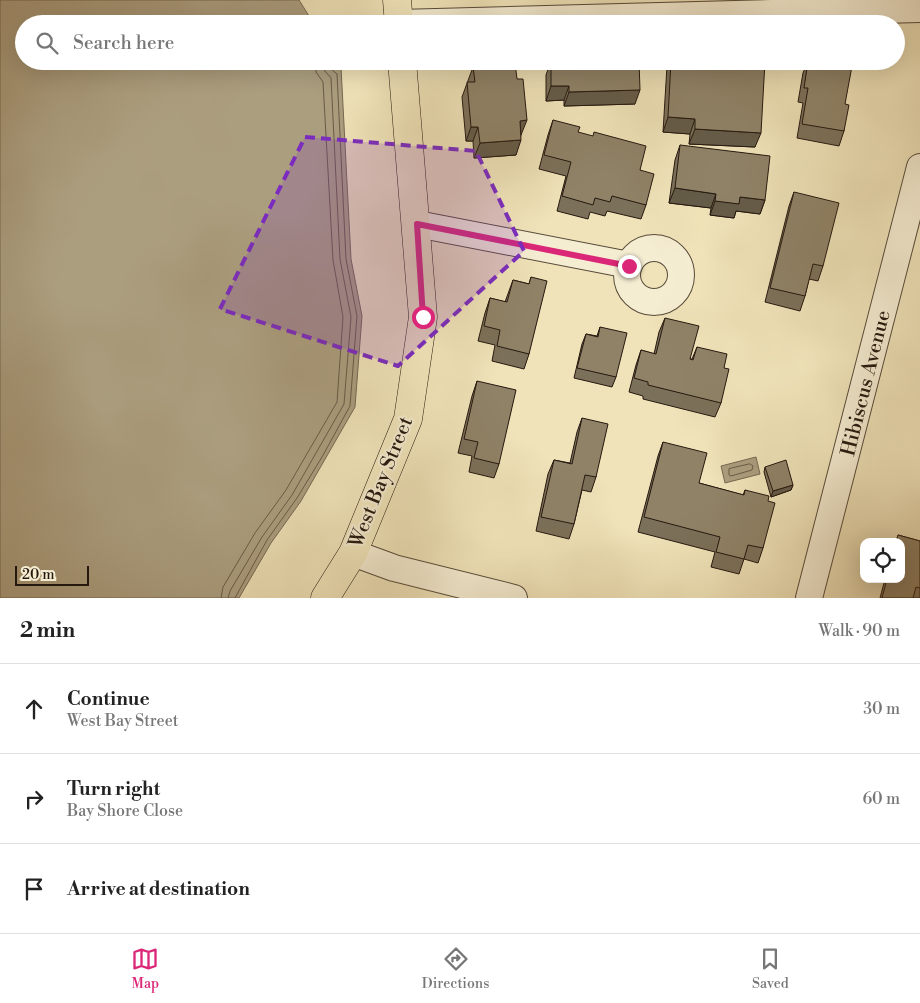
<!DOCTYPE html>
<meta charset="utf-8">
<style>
:root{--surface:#fff;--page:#f2f2f2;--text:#222;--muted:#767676;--line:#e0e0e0;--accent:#db2777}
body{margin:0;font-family:"Libre Bodoni",serif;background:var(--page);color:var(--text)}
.controls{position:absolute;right:15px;bottom:15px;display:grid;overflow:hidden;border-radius:10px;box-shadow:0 5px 20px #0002}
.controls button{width:45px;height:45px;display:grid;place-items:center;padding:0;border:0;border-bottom:1px solid var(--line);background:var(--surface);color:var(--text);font:25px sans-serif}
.scale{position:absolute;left:15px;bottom:12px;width:74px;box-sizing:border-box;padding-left:5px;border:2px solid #25180f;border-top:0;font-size:14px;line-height:18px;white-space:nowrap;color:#25180f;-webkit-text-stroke:4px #f5edd2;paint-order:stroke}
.stop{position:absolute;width:15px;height:15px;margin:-11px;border:4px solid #db2777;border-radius:50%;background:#fff}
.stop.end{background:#db2777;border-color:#fff;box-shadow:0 1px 5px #0008}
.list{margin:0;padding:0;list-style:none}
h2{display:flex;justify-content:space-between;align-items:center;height:65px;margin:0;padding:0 20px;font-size:21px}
h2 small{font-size:16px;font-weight:400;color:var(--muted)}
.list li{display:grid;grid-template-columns:32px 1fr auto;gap:15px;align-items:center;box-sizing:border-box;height:90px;padding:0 20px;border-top:1px solid var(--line)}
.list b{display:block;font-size:19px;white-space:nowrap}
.list p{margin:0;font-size:16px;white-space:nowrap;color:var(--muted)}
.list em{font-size:16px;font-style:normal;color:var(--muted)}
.icon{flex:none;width:28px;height:28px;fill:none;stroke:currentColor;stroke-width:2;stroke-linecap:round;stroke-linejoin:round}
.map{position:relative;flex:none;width:920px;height:598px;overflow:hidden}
.search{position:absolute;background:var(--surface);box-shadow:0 5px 20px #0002;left:15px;right:15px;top:15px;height:55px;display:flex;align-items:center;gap:12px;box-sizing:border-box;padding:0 18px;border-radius:28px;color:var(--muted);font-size:19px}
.sheet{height:335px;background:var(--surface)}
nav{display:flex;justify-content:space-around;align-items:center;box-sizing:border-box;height:70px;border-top:1px solid var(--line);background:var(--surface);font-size:14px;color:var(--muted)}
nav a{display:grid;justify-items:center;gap:2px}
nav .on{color:var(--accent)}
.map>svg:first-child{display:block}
</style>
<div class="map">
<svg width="920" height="598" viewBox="0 0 920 598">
<rect width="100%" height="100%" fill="#f0e3b9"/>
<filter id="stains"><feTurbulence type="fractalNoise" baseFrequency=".004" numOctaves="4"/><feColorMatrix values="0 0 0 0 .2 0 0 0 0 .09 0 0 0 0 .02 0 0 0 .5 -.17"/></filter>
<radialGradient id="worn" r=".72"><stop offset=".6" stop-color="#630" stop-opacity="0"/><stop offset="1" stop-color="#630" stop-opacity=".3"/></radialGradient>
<g fill="#ab9e7f" stroke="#756852">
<polygon points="0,0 299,0 314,24 24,24 24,61 334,61 334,66 341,67 351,259 362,316 355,407 301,501 271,543 239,598 0,598"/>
<polygon points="756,457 760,474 725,483 721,466"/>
</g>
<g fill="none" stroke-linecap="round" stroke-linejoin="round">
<g stroke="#685b47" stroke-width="1">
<polygon points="750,464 753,466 752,470 731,476 729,475 729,469"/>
<polyline points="221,598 223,587 255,533 286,490 337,402 343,317 333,260 323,82 316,72 316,61"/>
<polyline points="228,598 230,591 262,537 292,495 344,404 351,317 340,259 331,78 324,70 323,61"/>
<polyline points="235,598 267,540 297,498 322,457 350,406 357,316 346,259 337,74 330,68 329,61"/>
</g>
<g stroke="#584b3a" stroke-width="28">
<g id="minor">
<polyline points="399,23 920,9"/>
<polyline points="417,224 629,265"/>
<circle cx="654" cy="275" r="27"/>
<polyline points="353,553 394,568 514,598"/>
<polyline points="809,598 920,167"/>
</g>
</g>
<g stroke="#25180f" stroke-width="29">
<g id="primary">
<polyline points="397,0 399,24"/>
<polyline points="325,598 353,553 408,419 423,317 402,61"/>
</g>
</g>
<use href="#minor" stroke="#f5edd2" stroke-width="26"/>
<use href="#primary" stroke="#f0e3b9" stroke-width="28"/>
</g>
<g fill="#7b7059" stroke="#25180f">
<polygon points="551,61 635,104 564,106 564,100 546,101 546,75"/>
<polygon points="669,61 697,61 697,67 702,68 704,61 723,61 722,69 728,69 728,61 765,61 755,147 689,144 690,134 663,132 667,66"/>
<polygon points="808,61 825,61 845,104 844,131 839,146 797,138 803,103 798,102 803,73"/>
<polygon points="473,67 521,135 516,155 474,158 473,141 466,141 462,97"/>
<polygon points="553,120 578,132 640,170 646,205 641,219 607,211 605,216 590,212 588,219 557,211 566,176 539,169 548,135"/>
<polygon points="680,145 765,200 760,214 736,211 734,218 710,215 711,208 669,203 675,160"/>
<polygon points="794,192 823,266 818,281 809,279 805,296 800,311 765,302 789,206"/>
<polygon points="531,277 529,354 524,369 492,361 495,345 478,341 485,313 490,298 505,302 513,280 529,284"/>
<polygon points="665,318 690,359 692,359 697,347 724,368 721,403 715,417 643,399 643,396 629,392 636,365 641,350 654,354 659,332"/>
<polygon points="600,327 616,377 612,387 574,378 582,344 586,334 597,336"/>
<polygon points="477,381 499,464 494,478 469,472 472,456 458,453 472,396"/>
<polygon points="582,418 596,477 591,492 582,490 574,524 569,539 536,531 548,474 554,460 570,463 577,432"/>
<polygon points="663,442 699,483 743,495 745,490 768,501 763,548 758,563 744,559 739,574 711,567 715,552 638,532 658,456"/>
<polygon points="765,467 793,485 791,490 771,497 764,472"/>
<polygon points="898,535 920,541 920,598 880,598 885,579 901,579 901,542 896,542"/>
</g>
<g fill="#645b48" stroke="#25180f">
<polygon points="551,86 569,86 564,100 546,101"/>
<polygon points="640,90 635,104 564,106 569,92"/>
<polygon points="668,117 695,119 690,134 663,132"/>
<polygon points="527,120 521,135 520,121"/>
<polygon points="471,127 478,127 473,141 466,141"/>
<polygon points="695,129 761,133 755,147 689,144"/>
<polygon points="521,140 516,155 474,158 480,143"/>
<polygon points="675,188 716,194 711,208 669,203"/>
<polygon points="740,197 765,200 760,214 736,211 734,218 710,215 715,201"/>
<polygon points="793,485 791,490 771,497 773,491"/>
</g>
<g fill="#8f8267" stroke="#25180f">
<polygon points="551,61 639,61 640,90 569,92 569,86 551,86"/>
<polygon points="671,61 697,61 697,67 705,68 705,61 723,61 722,69 732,69 733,61 765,61 761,133 695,129 695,119 668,117"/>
<polygon points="808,61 825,61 852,66 845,104 849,105 844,131 802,124 808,88 804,88"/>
<polygon points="515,63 517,79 523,79 527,120 520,121 521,140 480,143 478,127 471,127 467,82 475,82 473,67"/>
<polygon points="553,120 580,127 578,132 593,136 594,132 646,146 640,170 654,174 646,205 612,196 610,202 595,198 593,205 562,196 571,162 544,155"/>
<polygon points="680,145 770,156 765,200 740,197 739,204 715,201 716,194 675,188"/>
<polygon points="794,192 839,203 823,266 813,264 805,296 770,288"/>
<polygon points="531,277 547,281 529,354 497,346 500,330 484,326 490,298 507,302 513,280 529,284"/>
<polygon points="665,318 699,326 690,359 693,360 697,347 727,354 724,368 729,369 721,403 648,385 648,382 634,378 641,350 656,354"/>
<polygon points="600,327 627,333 616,377 577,368 586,334 598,337"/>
<polygon points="477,381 516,390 499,464 474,458 478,442 464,439"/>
<polygon points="582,418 608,424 596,477 585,475 574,524 541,517 554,460 572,464"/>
<polygon points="663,442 707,453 699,483 744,495 745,490 769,496 768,501 775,503 763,548 748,545 744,559 716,552 720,537 644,517"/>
<polygon points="786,460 793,485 773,491 765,467"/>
<polygon points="898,535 920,541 920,588 916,587 913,598 882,598 887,579 901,579 901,542 896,542"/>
</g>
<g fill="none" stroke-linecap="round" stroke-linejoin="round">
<polyline stroke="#db2777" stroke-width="6" points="423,317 417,224 629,266"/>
</g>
<path fill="#7b2cbf" fill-opacity="0.2" stroke="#7b2cbf" stroke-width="4" stroke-dasharray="10 6" stroke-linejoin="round" d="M305,137L476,151L524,251L398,366L220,309Z"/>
<g text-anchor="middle" stroke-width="4" stroke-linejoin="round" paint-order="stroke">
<g font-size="20" fill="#25180f" stroke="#f5edd2">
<text transform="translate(865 383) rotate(-76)" y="7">Hibiscus Avenue</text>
<text transform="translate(380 482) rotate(-68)" y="7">West Bay Street</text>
</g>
</g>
<rect width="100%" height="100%" filter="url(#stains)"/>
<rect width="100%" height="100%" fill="url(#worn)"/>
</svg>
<div class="controls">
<button><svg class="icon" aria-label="locate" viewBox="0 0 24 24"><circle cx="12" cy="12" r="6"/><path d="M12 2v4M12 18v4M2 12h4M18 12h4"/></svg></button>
</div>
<div class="scale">20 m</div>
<div class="stop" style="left:423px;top:317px"></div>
<div class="stop end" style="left:629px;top:266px"></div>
<div class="search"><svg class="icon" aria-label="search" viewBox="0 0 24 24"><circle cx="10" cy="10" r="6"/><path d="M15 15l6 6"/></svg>Search here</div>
</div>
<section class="sheet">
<h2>2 min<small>Walk · 90 m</small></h2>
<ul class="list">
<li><svg class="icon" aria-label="ahead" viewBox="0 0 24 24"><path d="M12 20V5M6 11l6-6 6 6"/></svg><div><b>Continue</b><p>West Bay Street</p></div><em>30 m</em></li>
<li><svg class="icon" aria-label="right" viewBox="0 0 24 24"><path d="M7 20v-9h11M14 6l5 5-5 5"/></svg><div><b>Turn right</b><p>Bay Shore Close</p></div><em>60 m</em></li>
<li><svg class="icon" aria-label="arrive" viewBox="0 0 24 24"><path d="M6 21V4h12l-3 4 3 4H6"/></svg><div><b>Arrive at destination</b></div></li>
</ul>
</section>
<nav>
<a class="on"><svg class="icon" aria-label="map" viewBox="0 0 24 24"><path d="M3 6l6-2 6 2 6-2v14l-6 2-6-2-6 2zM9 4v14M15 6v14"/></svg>Map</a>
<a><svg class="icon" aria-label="directions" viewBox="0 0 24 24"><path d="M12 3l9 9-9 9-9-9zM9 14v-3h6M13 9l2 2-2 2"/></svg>Directions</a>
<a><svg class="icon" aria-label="saved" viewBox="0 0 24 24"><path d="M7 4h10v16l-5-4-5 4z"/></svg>Saved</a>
</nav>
